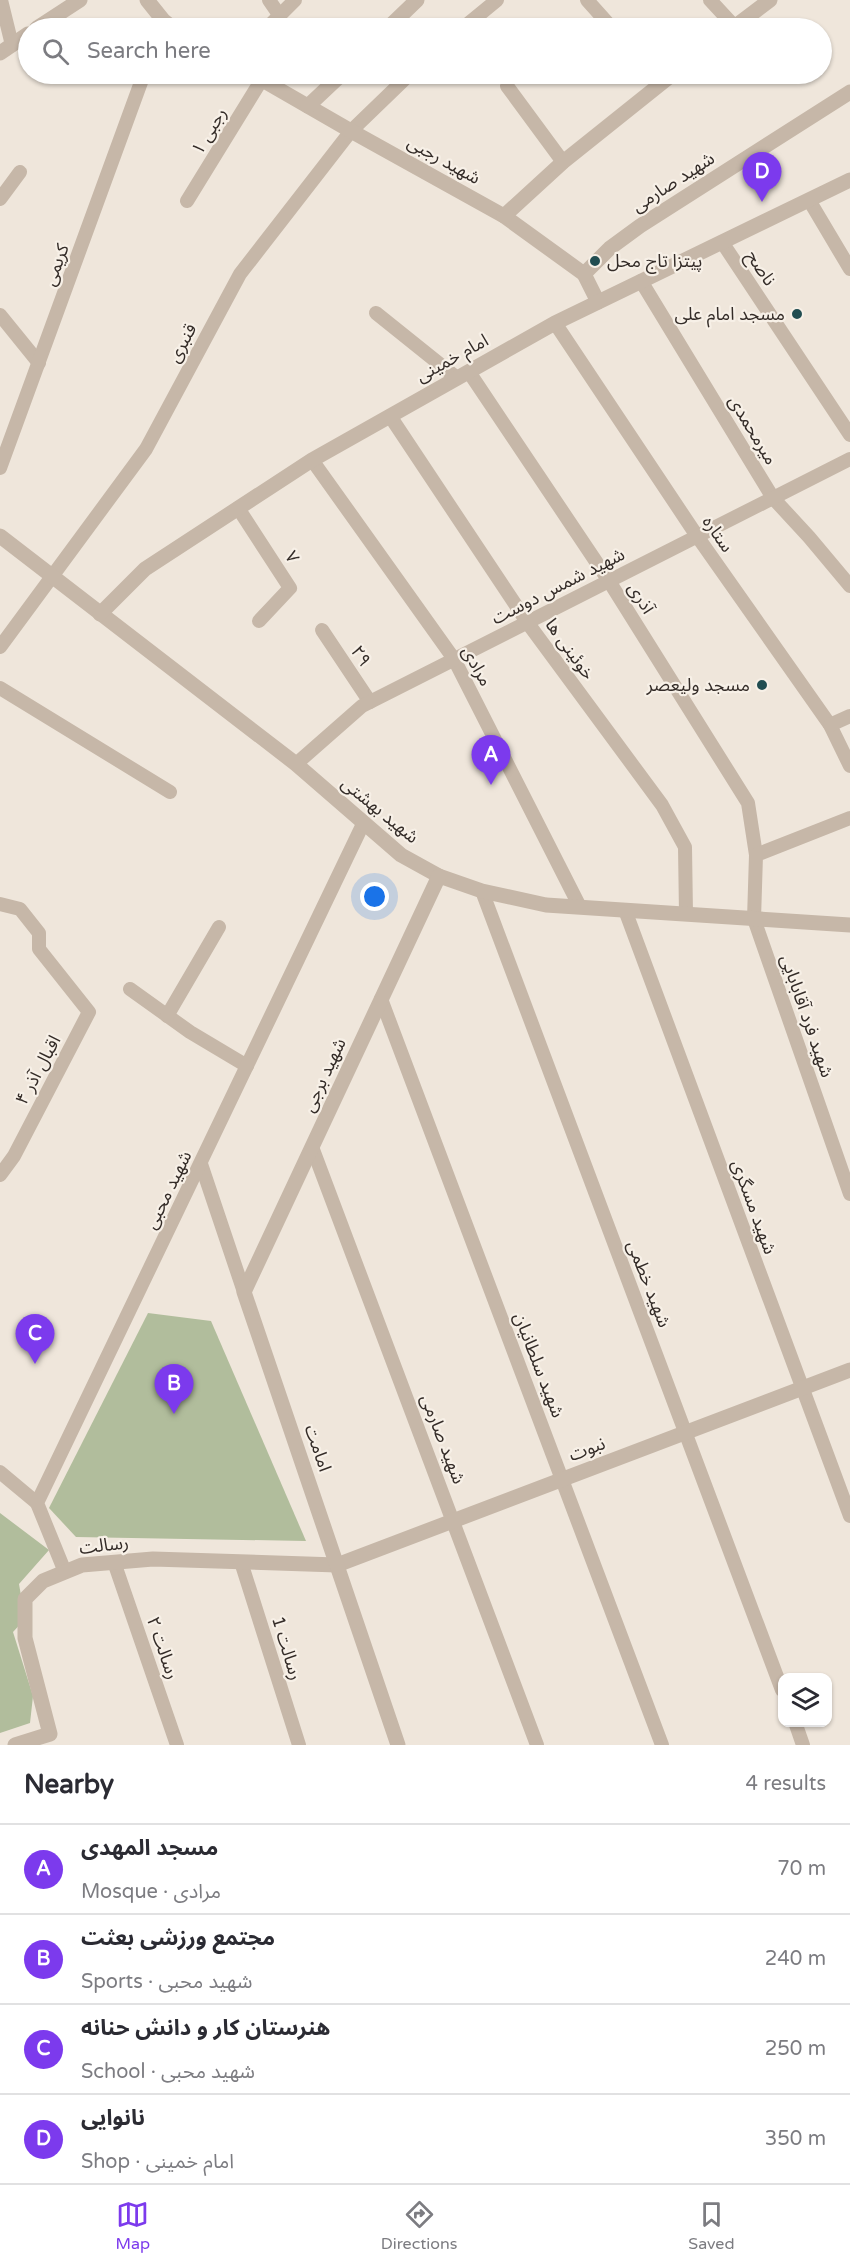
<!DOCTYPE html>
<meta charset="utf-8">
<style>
:root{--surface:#fff;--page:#f7f7f7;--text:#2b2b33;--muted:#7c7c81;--line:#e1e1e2;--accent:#7c3aed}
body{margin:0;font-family:"Varela Round","Noto Sans Arabic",sans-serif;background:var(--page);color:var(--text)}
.controls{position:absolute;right:18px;bottom:18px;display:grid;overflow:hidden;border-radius:12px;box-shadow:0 2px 4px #0004}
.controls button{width:54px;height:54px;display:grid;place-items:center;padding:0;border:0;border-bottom:2px solid var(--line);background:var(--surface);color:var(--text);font:30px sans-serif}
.you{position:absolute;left:375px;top:897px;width:21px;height:21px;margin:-15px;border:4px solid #fff;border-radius:50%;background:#1a73e8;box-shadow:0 0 0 9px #1a73e833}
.badge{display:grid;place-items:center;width:39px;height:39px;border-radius:50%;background:var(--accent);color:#fff;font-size:20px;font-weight:700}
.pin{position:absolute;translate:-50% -50px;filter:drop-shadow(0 2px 3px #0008)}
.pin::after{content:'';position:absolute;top:32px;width:21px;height:18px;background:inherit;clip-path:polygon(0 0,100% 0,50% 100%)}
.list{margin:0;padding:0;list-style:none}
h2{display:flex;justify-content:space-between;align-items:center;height:78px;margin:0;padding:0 24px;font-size:26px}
h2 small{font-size:20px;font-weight:400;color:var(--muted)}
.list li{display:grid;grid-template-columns:39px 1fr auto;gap:18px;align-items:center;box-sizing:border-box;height:90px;padding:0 24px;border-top:2px solid var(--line)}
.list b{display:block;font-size:22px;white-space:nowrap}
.list p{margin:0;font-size:20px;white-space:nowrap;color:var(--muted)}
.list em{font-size:20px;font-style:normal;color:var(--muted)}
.icon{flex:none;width:33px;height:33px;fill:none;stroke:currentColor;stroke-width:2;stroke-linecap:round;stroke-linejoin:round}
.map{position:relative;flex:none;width:850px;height:1745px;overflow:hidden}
.search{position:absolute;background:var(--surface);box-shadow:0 2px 4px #0004;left:18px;right:18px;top:18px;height:66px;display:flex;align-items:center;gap:15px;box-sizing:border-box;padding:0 21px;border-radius:33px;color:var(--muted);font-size:22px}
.sheet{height:438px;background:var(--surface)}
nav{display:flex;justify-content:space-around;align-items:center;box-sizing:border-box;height:84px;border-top:2px solid var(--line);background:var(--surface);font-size:16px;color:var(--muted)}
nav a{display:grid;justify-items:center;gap:3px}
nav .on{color:var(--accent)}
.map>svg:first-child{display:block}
</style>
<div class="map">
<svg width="850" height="1745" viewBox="0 0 850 1745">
<rect width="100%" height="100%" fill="#efe6db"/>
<g fill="#b1bd9c">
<polygon points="148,1313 211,1321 306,1541 76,1537 49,1508"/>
<polygon points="0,1513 49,1550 19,1584 25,1619 13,1632 33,1696 30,1723 0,1733"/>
</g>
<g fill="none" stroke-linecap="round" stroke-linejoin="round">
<g stroke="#c6b7a8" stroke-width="14">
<polyline points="1,0 12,45"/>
<polyline points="269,0 280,16"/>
<polyline points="587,0 612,28"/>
<polyline points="710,0 735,27"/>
<polyline points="267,28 295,0"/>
<polyline points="463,28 497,0"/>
<polyline points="652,74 661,83"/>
<polyline points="507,86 563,162"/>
<polyline points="0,199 20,172"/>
<polyline points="809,200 850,269"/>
<polyline points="187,201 262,79"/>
<polyline points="722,242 850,435"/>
<polyline points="641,281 773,498 809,537 850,586"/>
<polyline points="376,313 457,378"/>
<polyline points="0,315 39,363"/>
<polyline points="555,323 697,536 830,725 850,766"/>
<polyline points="469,372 609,581 748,803 756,855"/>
<polyline points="390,416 527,622 662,805 685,847 686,914"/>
<polyline points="312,460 454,659 580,907"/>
<polyline points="0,468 144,74"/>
<polyline points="238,508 290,588 259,621"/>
<polyline points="322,630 370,702"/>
<polyline points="0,647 146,449 240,274 351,131 410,74"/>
<polyline points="0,688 170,792"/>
<polyline points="830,725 850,716"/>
<polyline points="296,764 362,706 850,459"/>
<polyline points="850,818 756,855 754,919 850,1194"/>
<polyline points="482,891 782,1690"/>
<polyline points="0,904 20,909 39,933 39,949 89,1012 14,1156 0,1175"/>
<polyline points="625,910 850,1516"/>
<polyline points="130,989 190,1032 247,1066"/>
<polyline points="381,999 662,1745"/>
<polyline points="167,1016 219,927"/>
<polyline points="312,1147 537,1745"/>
<polyline points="201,1164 244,1292"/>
<polyline points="0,1472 37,1503"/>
<polyline points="114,1562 177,1745"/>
<polyline points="241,1562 299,1745"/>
<polyline points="65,1572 37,1503 363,824"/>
<polyline points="795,1722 803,1745"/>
</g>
<g stroke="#c6b7a8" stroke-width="15">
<polyline points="147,0 163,20 173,28"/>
<polyline points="37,28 80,0"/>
<polyline points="388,28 417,0"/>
<polyline points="733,28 770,0"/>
<polyline points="0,53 28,34"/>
<polyline points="252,74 351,131 504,216 584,274 598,302"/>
<polyline points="308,106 342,74"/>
<polyline points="504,216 563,162 673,74"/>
<polyline points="584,274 610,248 640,226 850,92"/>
<polyline points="0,536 296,764 401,855 439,876 482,891 546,905 850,925"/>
<polyline points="100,614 145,569 312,460 555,323 850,180"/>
<polyline points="15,1745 50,1734 25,1638 25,1599 43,1581 82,1565 153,1559 337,1565 850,1370"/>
<polyline points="398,1745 244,1292 439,876"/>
</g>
</g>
<g fill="#214d51" stroke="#f7f0e7" stroke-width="2">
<circle cx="595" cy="261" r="6"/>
<circle cx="797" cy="314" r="6"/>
<circle cx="762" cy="685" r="6"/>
</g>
<g text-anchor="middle" stroke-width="4.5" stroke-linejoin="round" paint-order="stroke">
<g font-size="18" fill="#342c28" stroke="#f7f0e7">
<text transform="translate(209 131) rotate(-59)" y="6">رجبی ۱</text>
<text transform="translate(444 160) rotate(29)" y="6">شهید رجبی</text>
<text transform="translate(673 182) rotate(-33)" y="6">شهید صارمی</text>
<text transform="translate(56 265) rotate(-70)" y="6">کریمی</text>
<text transform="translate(761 268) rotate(56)" y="6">ناصح</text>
<text transform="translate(182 343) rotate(-62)" y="6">قنبری</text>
<text transform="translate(452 358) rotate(-29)" y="6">امام خمینی</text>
<text transform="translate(753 430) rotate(59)" y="6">میرمحمدی</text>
<text transform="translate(718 534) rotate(55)" y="6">ستاره</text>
<text transform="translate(292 557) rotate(57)" y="6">۷</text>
<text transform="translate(558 586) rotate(-27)" y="6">شهید شمس دوست</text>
<text transform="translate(641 598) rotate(58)" y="6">آذری</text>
<text transform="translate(570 649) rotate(54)" y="6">خوئینی ها</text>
<text transform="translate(361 656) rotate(56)" y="6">۲۹</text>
<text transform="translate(477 666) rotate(61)" y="6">مرادی</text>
<text transform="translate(380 810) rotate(39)" y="6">شهید بهشتی</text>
<text transform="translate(807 1016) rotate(71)" y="6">شهید فرد آقابابایی</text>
<text transform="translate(38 1070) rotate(-62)" y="6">اقبال آذر ۴</text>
<text transform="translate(324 1075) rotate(-65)" y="6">شهید برجی</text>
<text transform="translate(168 1190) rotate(-64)" y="6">شهید محبی</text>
<text transform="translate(754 1207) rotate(70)" y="6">شهید مسگری</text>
<text transform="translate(649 1284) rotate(69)" y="6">شهید خطمی</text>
<text transform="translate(539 1365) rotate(69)" y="6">شهید سلطانیان</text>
<text transform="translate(443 1439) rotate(69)" y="6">شهید صارمی</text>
<text transform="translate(318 1448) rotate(71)" y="6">امامت</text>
<text transform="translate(587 1449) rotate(-21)" y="6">نبوت</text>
<text transform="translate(104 1545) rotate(-7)" y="6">رسالت</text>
<text transform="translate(163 1648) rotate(71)" y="6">رسالت ۲</text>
<text transform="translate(287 1648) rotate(73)" y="6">رسالت 1</text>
</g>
<g font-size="18" fill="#342c28" stroke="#f7f0e7" text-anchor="end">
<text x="607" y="267" text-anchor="start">پیتزا تاج محل</text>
<text x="785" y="320">مسجد امام علی</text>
<text x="750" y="691">مسجد ولیعصر</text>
</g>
</g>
</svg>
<div class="controls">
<button><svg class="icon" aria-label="layers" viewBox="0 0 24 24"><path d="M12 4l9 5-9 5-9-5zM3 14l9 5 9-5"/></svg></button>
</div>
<div class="you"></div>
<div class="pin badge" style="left:491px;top:785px">A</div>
<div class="pin badge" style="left:174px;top:1414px">B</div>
<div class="pin badge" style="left:35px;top:1364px">C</div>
<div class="pin badge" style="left:762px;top:202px">D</div>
<div class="search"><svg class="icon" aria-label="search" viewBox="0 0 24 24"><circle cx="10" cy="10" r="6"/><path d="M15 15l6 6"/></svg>Search here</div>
</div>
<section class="sheet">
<h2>Nearby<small>4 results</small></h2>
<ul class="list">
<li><span class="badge">A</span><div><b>مسجد المهدی</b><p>Mosque · مرادی</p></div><em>70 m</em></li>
<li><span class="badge">B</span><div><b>مجتمع ورزشی بعثت</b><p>Sports · شهید محبی</p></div><em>240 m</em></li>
<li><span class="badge">C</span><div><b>هنرستان کار و دانش حنانه</b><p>School · شهید محبی</p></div><em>250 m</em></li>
<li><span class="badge">D</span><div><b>نانوایی</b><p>Shop · امام خمینی</p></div><em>350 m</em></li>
</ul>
</section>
<nav>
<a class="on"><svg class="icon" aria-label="map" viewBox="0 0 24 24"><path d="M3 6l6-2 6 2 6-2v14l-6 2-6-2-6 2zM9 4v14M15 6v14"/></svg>Map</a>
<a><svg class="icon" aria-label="directions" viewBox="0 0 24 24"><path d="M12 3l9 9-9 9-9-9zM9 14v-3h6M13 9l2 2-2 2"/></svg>Directions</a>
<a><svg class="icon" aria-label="saved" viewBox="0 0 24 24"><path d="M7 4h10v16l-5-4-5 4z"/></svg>Saved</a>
</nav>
